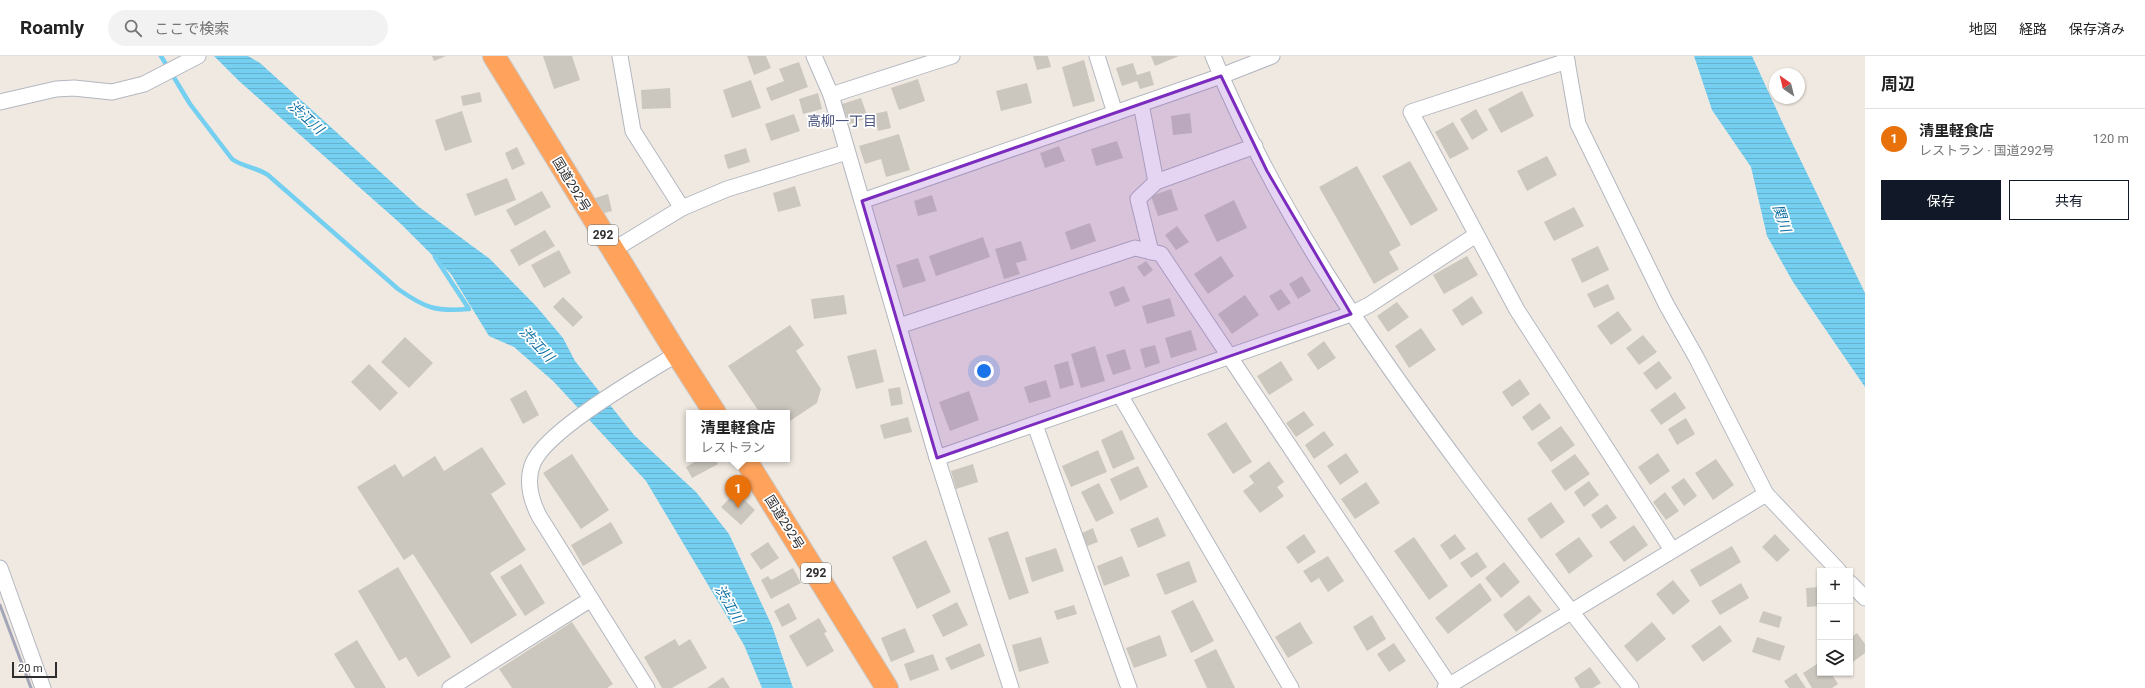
<!DOCTYPE html>
<html lang="ja">
<meta charset="utf-8">
<style>
:root{--surface:#fff;--page:#f2f2f2;--text:#222;--muted:#767676;--line:#e0e0e0;--accent:#111827}
body{margin:0;font-family:Roboto,"Noto Sans JP",sans-serif;background:var(--page);color:var(--text)}
.controls{position:absolute;right:12px;bottom:12px;display:grid;overflow:hidden;border-radius:0px;box-shadow:0 1px 3px #0004}
.controls button{width:36px;height:36px;display:grid;place-items:center;padding:0;border:0;border-bottom:1px solid var(--line);background:var(--surface);color:var(--text);font:20px sans-serif}
.compass{position:absolute;left:1769px;top:12px;width:36px;height:36px;border-radius:50%;background:var(--surface);box-shadow:0 1px 3px #0004;rotate:325deg}
.scale{position:absolute;left:12px;bottom:10px;width:45px;box-sizing:border-box;padding-left:4px;border:2px solid #2e2e2e;border-top:0;font-size:11px;line-height:14px;white-space:nowrap;color:#2e2e2e;-webkit-text-stroke:3px #fff;paint-order:stroke}
.you{position:absolute;left:984px;top:315px;width:14px;height:14px;margin:-10px;border:3px solid #fff;border-radius:50%;background:#1a73e8;box-shadow:0 0 0 6px #1a73e833}
.badge{display:grid;place-items:center;width:26px;height:26px;border-radius:50%;background:var(--accent);color:#fff;font-size:13px;font-weight:700}
.pin{position:absolute;translate:-50% -33px;filter:drop-shadow(0 1px 2px #0008)}
.pin::after{content:'';position:absolute;top:21px;width:14px;height:12px;background:inherit;clip-path:polygon(0 0,100% 0,50% 100%)}
.popup{position:absolute;left:686px;top:354px;width:104px;height:52px;box-sizing:border-box;display:grid;place-content:center;border-radius:0px;background:var(--surface);filter:drop-shadow(0 1px 3px #0005);font-size:13px;white-space:nowrap;color:var(--muted)}
.popup b{font-size:15px;color:var(--text)}
.popup::after{content:'';position:absolute;left:50%;top:100%;margin-left:-8px;border:8px solid transparent;border-top-color:var(--surface)}
.list{margin:0;padding:0;list-style:none}
h2{display:flex;justify-content:space-between;align-items:center;height:52px;margin:0;padding:0 16px;font-size:17px}
h2 small{font-size:13px;font-weight:400;color:var(--muted)}
.list li{display:grid;grid-template-columns:26px 1fr auto;gap:12px;align-items:center;box-sizing:border-box;height:60px;padding:0 16px;border-top:1px solid var(--line)}
.list b{display:block;font-size:15px;white-space:nowrap}
.list p{margin:0;font-size:13px;white-space:nowrap;color:var(--muted)}
.list em{font-size:13px;font-style:normal;color:var(--muted)}
.actions{display:flex;gap:8px;padding:12px 16px}
.actions a{flex:1;padding:9px 0;border:1px solid var(--accent);border-radius:0px;text-align:center;font-size:14px;color:var(--accent)}
.actions .main{background:var(--accent);color:#fff}
.icon{flex:none;width:22px;height:22px;fill:none;stroke:currentColor;stroke-width:2;stroke-linecap:round;stroke-linejoin:round}
.map{position:relative;flex:none;width:1865px;height:632px;overflow:hidden}
header{display:flex;align-items:center;gap:24px;box-sizing:border-box;height:56px;padding:0 20px;background:var(--surface);border-bottom:1px solid var(--line)}
header strong{font-size:19px}
nav{display:flex;gap:22px;margin-inline-start:auto;font-size:14px}
.search{width:280px;height:36px;background:var(--page);display:flex;align-items:center;gap:10px;box-sizing:border-box;padding:0 14px;border-radius:22px;color:var(--muted);font-size:15px}
main{display:flex}
aside{flex:1;background:var(--surface)}
.map>svg:first-child{display:block}
</style>
<header>
<strong>Roamly</strong>
<div class="search"><svg class="icon" aria-label="search" viewBox="0 0 24 24"><circle cx="10" cy="10" r="6"/><path d="M15 15l6 6"/></svg>ここで検索</div>
<nav><a>地図</a><a>経路</a><a>保存済み</a></nav>
</header>
<main>
<div class="map">
<svg width="1865" height="632" viewBox="0 0 1865 632">
<defs>
<pattern id="water-rules" width="6" height="5" patternUnits="userSpaceOnUse"><rect width="6" height="5" fill="#75cff0"/><path d="M0 2.5h6" fill="none" stroke="#66b2ce"/></pattern>
</defs>
<rect width="100%" height="100%" fill="#efe9e1"/>
<g fill="url(#water-rules)">
<polygon points="214,0 248,0 260,7 419,151 490,203 536,250 563,282 575,305 634,379 696,436 729,478 772,570 793,632 762,632 744,589 646,425 553,325 514,291 489,280 451,218 401,168 239,25"/>
<polygon points="1694,0 1752,0 1784,70 1865,237 1865,331 1793,226 1767,180 1751,111 1712,54"/>
</g>
<g fill="none" stroke-linecap="round" stroke-linejoin="round">
<path stroke="#75cff0" stroke-width="4.5" d="M161,0L190,48L232,103C243,111 256,111 268,119L398,233C425,252 436,256 469,253L435,201"/>
</g>
<g fill="#cbc7bf">
<polygon points="432,0 446,0 434,5"/>
<polygon points="543,0 572,0 580,24 554,33"/>
<polygon points="747,0 766,0 771,12 754,19"/>
<polygon points="1033,0 1048,0 1051,11 1037,14"/>
<polygon points="1151,0 1179,0 1155,10"/>
<polygon points="1084,4 1095,45 1073,51 1062,11"/>
<polygon points="799,6 808,31 771,45 766,32 784,25 779,13"/>
<polygon points="1133,7 1137,19 1150,15 1154,29 1140,33 1137,25 1122,30 1116,12"/>
<polygon points="918,23 925,45 899,54 891,32"/>
<polygon points="751,24 761,52 732,62 723,34"/>
<polygon points="1027,27 1032,47 1001,55 996,35"/>
<polygon points="670,32 671,52 642,53 641,34"/>
<polygon points="1522,35 1534,60 1501,77 1488,53"/>
<polygon points="480,36 482,46 463,50 461,40"/>
<polygon points="818,37 822,53 803,58 799,43"/>
<polygon points="861,42 868,62 849,68 842,48"/>
<polygon points="1476,53 1488,74 1472,84 1460,63"/>
<polygon points="462,55 472,86 445,95 435,64"/>
<polygon points="887,55 891,72 878,75 874,58"/>
<polygon points="1190,57 1192,77 1173,79 1171,60"/>
<polygon points="794,58 800,75 771,85 765,68"/>
<polygon points="1453,66 1469,93 1450,103 1435,76"/>
<polygon points="899,78 910,114 886,121 881,103 865,108 859,90"/>
<polygon points="1117,85 1123,102 1096,110 1091,93"/>
<polygon points="1059,90 1065,105 1045,112 1040,97"/>
<polygon points="517,91 525,108 512,114 505,97"/>
<polygon points="746,92 750,106 728,113 724,99"/>
<polygon points="1547,100 1557,119 1527,135 1517,115"/>
<polygon points="1410,105 1438,154 1411,170 1382,120"/>
<polygon points="1357,110 1401,189 1389,196 1399,213 1374,228 1319,131"/>
<polygon points="507,122 516,144 475,160 466,138"/>
<polygon points="795,130 801,150 778,156 773,137"/>
<polygon points="1171,133 1178,154 1158,160 1151,140"/>
<polygon points="542,135 551,151 515,170 506,154"/>
<polygon points="608,138 612,155 597,159 592,143"/>
<polygon points="932,139 937,155 918,160 914,145"/>
<polygon points="1234,144 1247,172 1217,186 1204,159"/>
<polygon points="1574,151 1584,170 1554,185 1544,166"/>
<polygon points="1090,167 1096,185 1071,194 1065,176"/>
<polygon points="1177,170 1189,186 1176,194 1165,179"/>
<polygon points="545,174 555,190 519,210 510,194"/>
<polygon points="983,181 990,201 936,220 929,200"/>
<polygon points="1021,185 1027,204 1016,207 1020,218 1004,223 995,193"/>
<polygon points="1598,190 1609,214 1582,227 1571,203"/>
<polygon points="559,194 571,217 544,232 531,209"/>
<polygon points="1221,200 1234,220 1208,238 1194,218"/>
<polygon points="1467,200 1478,219 1444,238 1433,219"/>
<polygon points="918,202 926,225 903,232 896,209"/>
<polygon points="1146,205 1153,214 1144,221 1137,211"/>
<polygon points="1302,220 1311,235 1298,243 1289,228"/>
<polygon points="1608,228 1615,243 1594,252 1587,238"/>
<polygon points="1124,230 1130,245 1115,251 1109,236"/>
<polygon points="1281,233 1291,247 1278,255 1269,240"/>
<polygon points="844,239 847,258 814,263 811,243"/>
<polygon points="1245,239 1259,259 1232,278 1218,258"/>
<polygon points="1472,240 1483,257 1462,270 1452,254"/>
<polygon points="563,241 583,261 573,271 553,251"/>
<polygon points="1170,242 1175,260 1147,268 1142,250"/>
<polygon points="1397,246 1409,261 1388,276 1377,260"/>
<polygon points="1618,255 1632,274 1611,289 1597,270"/>
<polygon points="790,269 804,289 796,295 821,333 817,347 787,367 787,357 760,357 728,310"/>
<polygon points="1421,272 1436,294 1409,312 1395,290"/>
<polygon points="1191,274 1197,294 1171,302 1165,282"/>
<polygon points="1643,279 1657,296 1639,309 1626,292"/>
<polygon points="405,281 433,307 409,332 381,306"/>
<polygon points="1324,285 1336,302 1318,314 1307,298"/>
<polygon points="1155,289 1160,307 1145,312 1140,293"/>
<polygon points="1095,290 1105,325 1081,332 1071,298"/>
<polygon points="876,293 884,326 856,333 847,300"/>
<polygon points="1125,293 1131,313 1113,319 1106,299"/>
<polygon points="1068,305 1074,329 1060,333 1054,309"/>
<polygon points="1281,305 1293,324 1269,339 1257,320"/>
<polygon points="1659,305 1672,322 1656,334 1643,317"/>
<polygon points="369,308 398,337 380,355 351,326"/>
<polygon points="1520,323 1530,338 1512,351 1502,336"/>
<polygon points="1046,324 1051,341 1029,347 1024,331"/>
<polygon points="900,331 903,348 891,350 888,333"/>
<polygon points="526,334 539,359 523,368 510,343"/>
<polygon points="969,335 979,364 950,375 939,346"/>
<polygon points="1675,336 1686,352 1661,369 1650,354"/>
<polygon points="1540,347 1551,362 1532,375 1522,361"/>
<polygon points="1304,355 1314,369 1296,381 1286,367"/>
<polygon points="908,361 912,376 884,383 880,369"/>
<polygon points="1686,362 1695,378 1677,389 1668,373"/>
<polygon points="1226,366 1252,406 1233,418 1207,378"/>
<polygon points="1561,370 1575,389 1551,406 1537,387"/>
<polygon points="1122,374 1135,403 1113,413 1101,384"/>
<polygon points="1324,375 1334,389 1314,403 1305,389"/>
<polygon points="482,391 506,428 491,438 526,494 490,517 517,559 471,588 413,498 404,504 357,431 395,408 403,421 435,400 444,415"/>
<polygon points="1098,394 1107,416 1071,431 1062,410"/>
<polygon points="1346,397 1359,416 1340,429 1327,410"/>
<polygon points="1658,397 1670,415 1650,429 1638,411"/>
<polygon points="572,398 609,454 581,473 543,417"/>
<polygon points="1575,398 1590,418 1565,435 1551,415"/>
<polygon points="700,403 715,403 718,408 692,422 686,411"/>
<polygon points="1716,403 1734,429 1713,444 1695,417"/>
<polygon points="1269,405 1284,426 1277,431 1284,440 1260,457 1243,435 1254,427 1249,420"/>
<polygon points="973,408 978,426 956,433 951,415"/>
<polygon points="1138,410 1148,431 1120,445 1110,423"/>
<polygon points="1684,422 1697,440 1684,450 1671,431"/>
<polygon points="1589,425 1599,439 1584,451 1574,436"/>
<polygon points="1366,426 1380,447 1355,463 1341,443"/>
<polygon points="1099,427 1114,457 1096,466 1081,436"/>
<polygon points="736,436 755,454 741,469 721,451"/>
<polygon points="1665,436 1679,455 1666,464 1653,446"/>
<polygon points="1551,446 1565,466 1541,483 1527,463"/>
<polygon points="1607,448 1617,462 1601,473 1591,459"/>
<polygon points="1158,461 1166,480 1138,492 1130,473"/>
<polygon points="611,466 623,487 583,510 571,489"/>
<polygon points="1634,469 1648,489 1624,506 1609,486"/>
<polygon points="1093,472 1098,486 1087,490 1082,477"/>
<polygon points="1008,475 1029,537 1009,544 988,482"/>
<polygon points="1304,478 1316,496 1298,508 1286,491"/>
<polygon points="1455,478 1466,493 1450,504 1440,489"/>
<polygon points="1775,478 1790,494 1777,506 1762,491"/>
<polygon points="1414,481 1448,530 1429,544 1394,495"/>
<polygon points="1579,481 1593,500 1569,518 1555,498"/>
<polygon points="926,484 951,536 917,553 892,501"/>
<polygon points="768,486 779,502 761,514 750,498"/>
<polygon points="1732,490 1741,506 1700,531 1690,514"/>
<polygon points="1056,492 1064,515 1032,526 1025,502"/>
<polygon points="1477,496 1487,511 1471,522 1460,507"/>
<polygon points="1122,500 1130,520 1104,530 1097,510"/>
<polygon points="1328,500 1344,525 1328,536 1319,522 1311,527 1303,515"/>
<polygon points="1189,505 1197,526 1165,539 1156,518"/>
<polygon points="1504,506 1520,526 1501,542 1485,522"/>
<polygon points="521,508 545,547 525,560 500,521"/>
<polygon points="398,511 451,601 418,621 406,601 399,605 358,535"/>
<polygon points="793,512 801,527 771,543 761,524 768,520 771,524"/>
<polygon points="1673,524 1690,545 1673,559 1656,538"/>
<polygon points="1480,527 1492,544 1448,578 1435,562"/>
<polygon points="1741,527 1749,542 1720,559 1711,545"/>
<polygon points="1820,531 1820,550 1807,551 1806,532"/>
<polygon points="1529,539 1542,555 1516,576 1503,559"/>
<polygon points="1193,544 1214,585 1191,597 1171,555"/>
<polygon points="957,546 968,569 943,581 932,559"/>
<polygon points="789,547 797,563 782,571 774,555"/>
<polygon points="1074,549 1077,558 1057,564 1054,555"/>
<polygon points="1763,555 1782,561 1779,572 1759,566"/>
<polygon points="1372,559 1386,583 1367,595 1353,571"/>
<polygon points="819,562 827,576 824,577 834,595 807,611 789,580"/>
<polygon points="572,566 613,628 607,632 512,632 499,613"/>
<polygon points="1300,566 1313,587 1288,602 1275,581"/>
<polygon points="1652,566 1666,583 1637,606 1624,590"/>
<polygon points="1720,569 1732,585 1703,606 1691,590"/>
<polygon points="905,572 915,596 891,606 881,582"/>
<polygon points="1857,577 1865,588 1865,597 1850,608 1850,582"/>
<polygon points="1160,579 1167,600 1134,612 1126,592"/>
<polygon points="1041,581 1049,607 1019,616 1012,589"/>
<polygon points="1757,581 1785,590 1780,605 1752,596"/>
<polygon points="675,583 679,590 690,583 707,612 672,632 662,632 644,601"/>
<polygon points="357,584 386,632 355,632 334,598"/>
<polygon points="980,587 985,600 951,614 945,602"/>
<polygon points="1394,587 1406,605 1389,616 1377,598"/>
<polygon points="1216,593 1235,632 1207,632 1194,604"/>
<polygon points="933,598 939,614 910,625 904,608"/>
<polygon points="1820,606 1820,617 1831,617 1838,628 1832,632 1812,632 1803,617"/>
<polygon points="1590,611 1601,627 1593,632 1580,632 1574,622"/>
<polygon points="1796,617 1806,632 1789,632 1784,625"/>
<polygon points="723,621 730,632 707,632"/>
</g>
<g fill="none" stroke-linecap="round" stroke-linejoin="round">
<g stroke="#b4b7c1" stroke-width="17">
<g id="minor">
<polyline points="620,0 633,75 682,152"/>
<polyline points="814,0 831,39 937,402 1011,632"/>
<polyline points="1097,0 1115,57"/>
<path d="M1213,0C1274,152 1368,286 1466,417C1520,489 1575,561 1631,632"/>
<polyline points="1566,0 1578,68 1666,248 1696,301 1766,438 1839,515"/>
<polyline points="1567,5 1411,56 1517,254 1672,494"/>
<polyline points="831,39 952,0"/>
<polyline points="0,46 56,33 74,32 112,36 144,28 198,0"/>
<polyline points="1141,48 1156,126 1138,143 1151,196"/>
<polyline points="1156,126 1255,90"/>
<polyline points="862,145 1221,20 1272,0"/>
<polyline points="613,194 682,152 727,133 847,96"/>
<polyline points="899,270 1135,192 1161,198 1449,629"/>
<polyline points="1120,339 1291,632"/>
<polyline points="1035,369 1129,632"/>
<polyline points="937,402 1351,258 1369,249 1476,179"/>
<polyline points="0,512 43,632"/>
<polyline points="1850,527 1865,542"/>
<polyline points="450,632 591,543"/>
<path d="M647,632L539,460C531,444 526,424 533,407C548,373 643,319 677,298"/>
<polyline points="1445,632 1766,438"/>
</g>
</g>
<g stroke="#c9c9c9" stroke-width="24">
<g id="highway">
<polyline points="494,0 677,298 715,357"/>
<polyline points="745,403 887,632"/>
</g>
</g>
<use href="#minor" stroke="#fff" stroke-width="15"/>
<use href="#highway" stroke="#ffa35c" stroke-width="22"/>
<polyline stroke="#a3a6b8" stroke-width="3" points="0,549 31,632"/>
</g>
<path fill="#7b2cbf" fill-opacity="0.2" stroke="#7b2cbf" stroke-width="3" stroke-linejoin="round" d="M1221,20L1267,115L1351,258L937,402L862,145Z"/>
<g text-anchor="middle" stroke-width="3.5" stroke-linejoin="round" paint-order="stroke">
<g fill="#fff" stroke="#6d6d6d" stroke-width="1">
<rect x="588" y="169" width="30" height="20" rx="3"/>
<rect x="801" y="507" width="30" height="20" rx="3"/>
</g>
<g font-size="12" font-weight="bold" fill="#2e2e2e">
<text x="603" y="183">292</text>
<text x="816" y="521">292</text>
</g>
<g font-size="13" fill="#2e2e2e" stroke="#fff">
<text transform="translate(572 128) rotate(59)" y="5">国道292号</text>
<text transform="translate(785 466) rotate(58)" y="5">国道292号</text>
</g>
<g font-size="14" font-style="italic" fill="#0d6fa3" stroke="#fff">
<text transform="translate(306 61) rotate(42)" y="5">渋江川</text>
<text transform="translate(1782 162) rotate(71)" y="5">関川</text>
<text transform="translate(537 288) rotate(46)" y="5">渋江川</text>
<text transform="translate(729 548) rotate(60)" y="5">渋江川</text>
</g>
<g font-size="14" fill="#4d5680" stroke="#fff">
<text x="842" y="70">高柳一丁目</text>
</g>
</g>
</svg>
<div class="controls">
<button>+</button>
<button>−</button>
<button><svg class="icon" aria-label="layers" viewBox="0 0 24 24"><path d="M12 4l9 5-9 5-9-5zM3 14l9 5 9-5"/></svg></button>
</div>
<svg class="compass" viewBox="-18 -18 36 36"><path d="M0-13l5 13h-10z" fill="#e53935"/><path d="M0 13l5-13h-10z" fill="#767676"/></svg>
<div class="scale">20 m</div>
<div class="you"></div>
<div class="pin badge" style="left:738px;top:452px;background:#e8710a">1</div>
<div class="popup"><b>清里軽食店</b>レストラン</div>
</div>
<aside>
<h2>周辺<small></small></h2>
<ul class="list">
<li><span class="badge" style="background:#e8710a">1</span><div><b>清里軽食店</b><p>レストラン · 国道292号</p></div><em>120 m</em></li>
</ul>
<div class="actions"><a class="main">保存</a><a>共有</a></div>
</aside>
</main>
